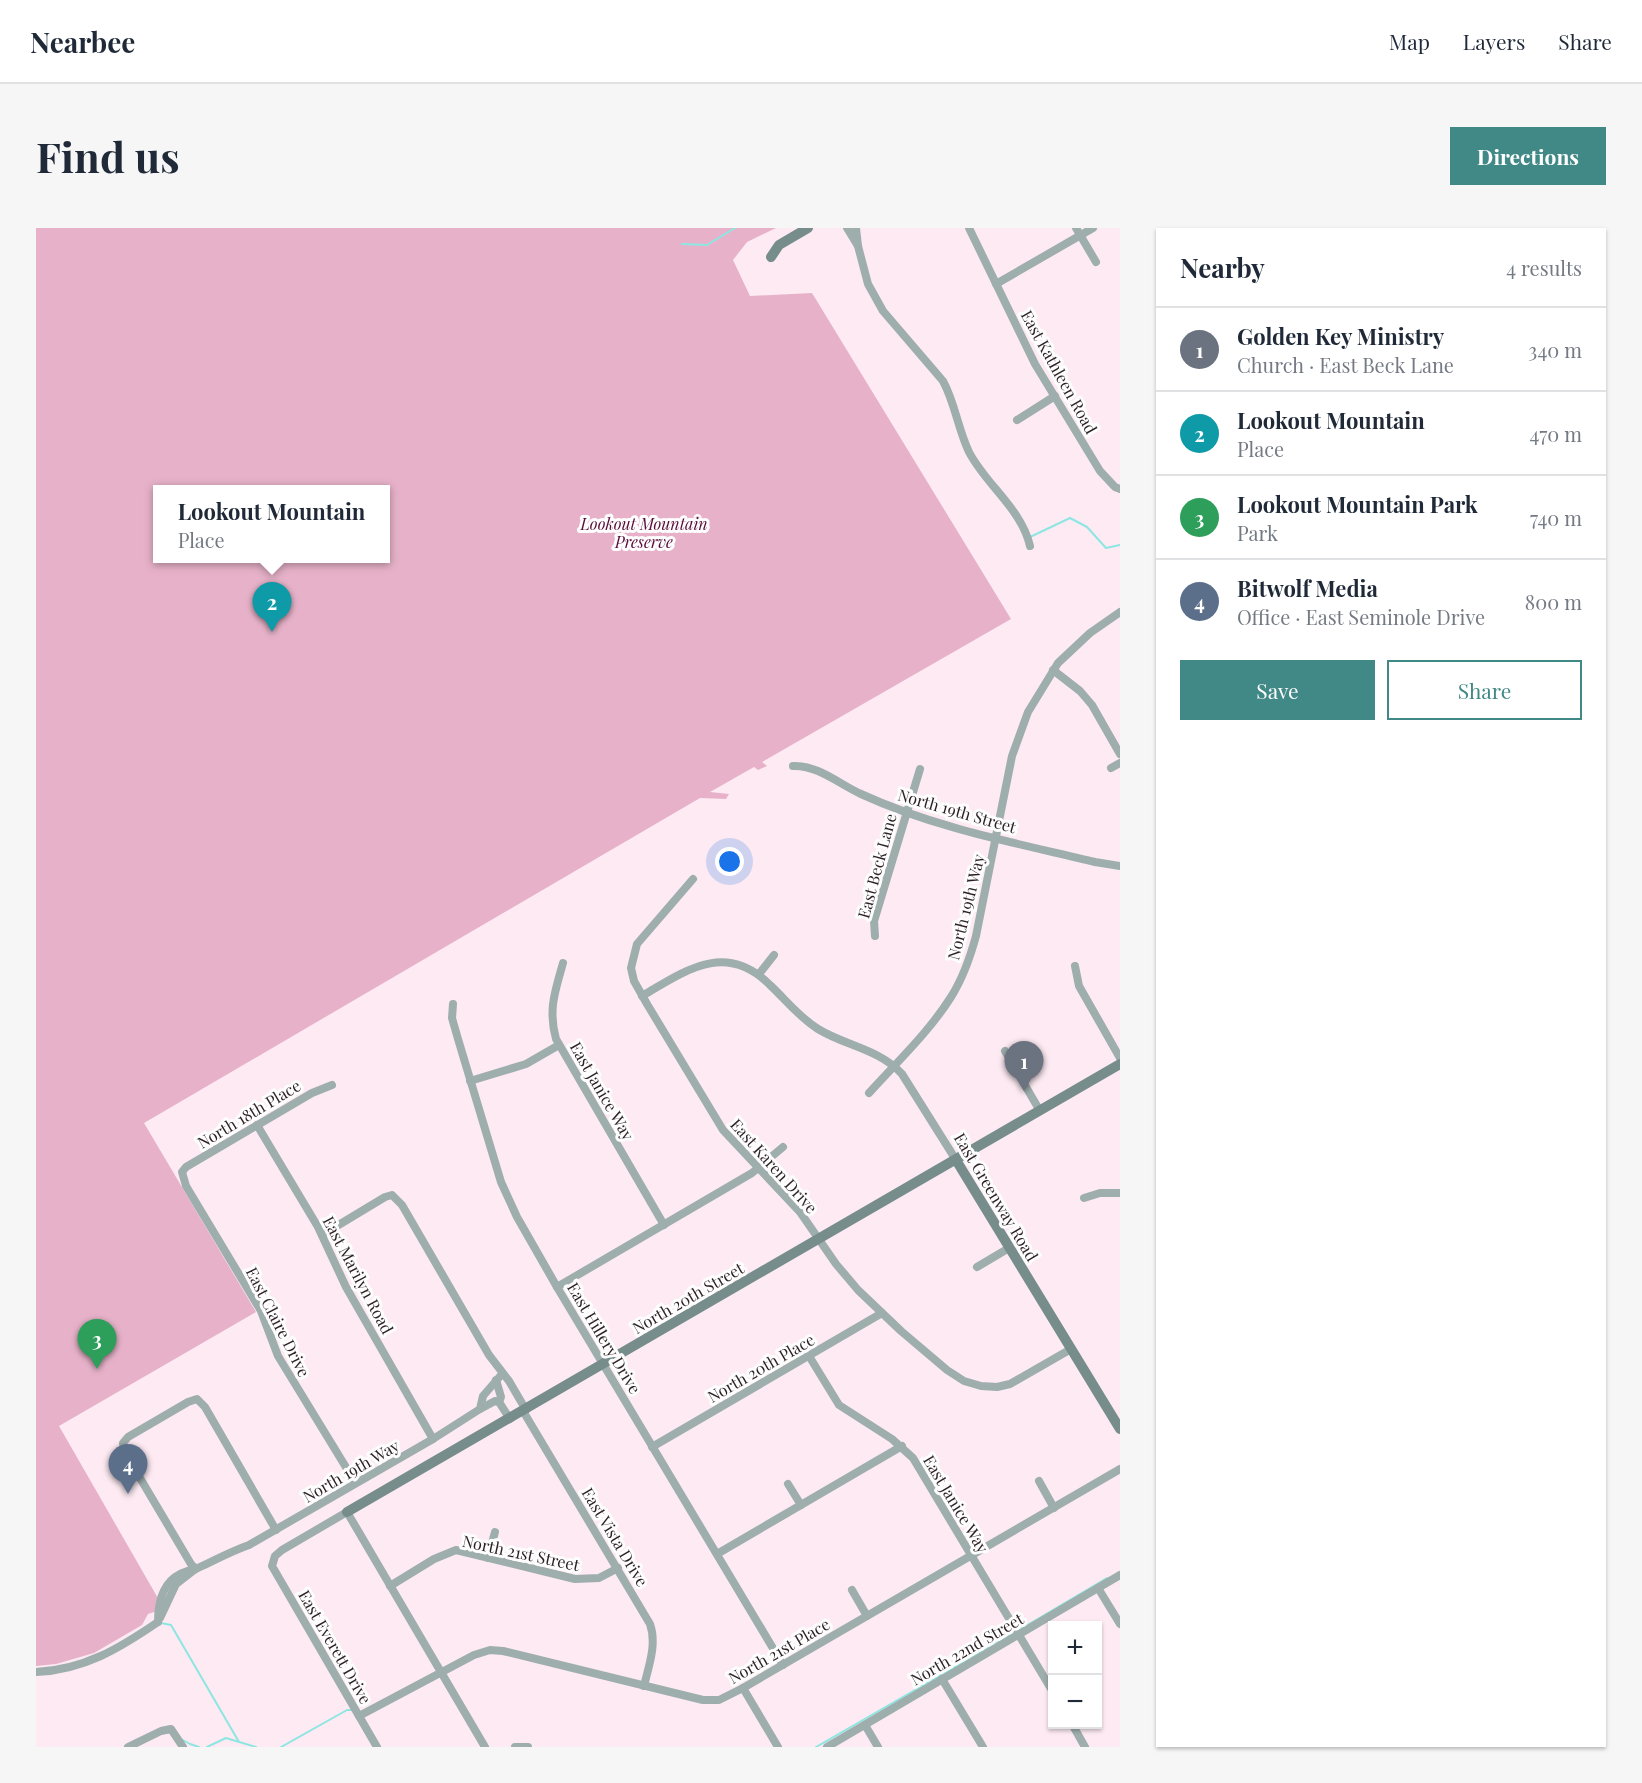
<!DOCTYPE html>
<meta charset="utf-8">
<style>
:root{--surface:#fff;--page:#f6f6f7;--text:#1f2937;--muted:#747a83;--line:#e0e1e3;--accent:#418986}
body{margin:0;font-family:"Playfair Display",serif;background:var(--page);color:var(--text)}
.controls{position:absolute;right:18px;bottom:18px;display:grid;overflow:hidden;border-radius:0px;box-shadow:0 2px 4px #0004}
.controls button{width:54px;height:54px;display:grid;place-items:center;padding:0;border:0;border-bottom:2px solid var(--line);background:var(--surface);color:var(--text);font:30px sans-serif}
.you{position:absolute;left:694px;top:634px;width:21px;height:21px;margin:-15px;border:4px solid #fff;border-radius:50%;background:#1a73e8;box-shadow:0 0 0 9px #1a73e833}
.badge{display:grid;place-items:center;width:39px;height:39px;border-radius:50%;background:var(--accent);color:#fff;font-size:20px;font-weight:700}
.pin{position:absolute;translate:-50% -50px;filter:drop-shadow(0 2px 3px #0008)}
.pin::after{content:'';position:absolute;top:32px;width:21px;height:18px;background:inherit;clip-path:polygon(0 0,100% 0,50% 100%)}
.popup{position:absolute;left:117px;top:257px;width:237px;height:78px;box-sizing:border-box;display:grid;place-content:center;border-radius:0px;background:var(--surface);filter:drop-shadow(0 2px 4px #0005);font-size:20px;white-space:nowrap;color:var(--muted)}
.popup b{font-size:22px;color:var(--text)}
.popup::after{content:'';position:absolute;left:50%;top:100%;margin-left:-12px;border:12px solid transparent;border-top-color:var(--surface)}
.list{margin:0;padding:0;list-style:none}
h2{display:flex;justify-content:space-between;align-items:center;height:78px;margin:0;padding:0 24px;font-size:26px}
h2 small{font-size:20px;font-weight:400;color:var(--muted)}
.list li{display:grid;grid-template-columns:39px 1fr auto;gap:18px;align-items:center;box-sizing:border-box;height:84px;padding:0 24px;border-top:2px solid var(--line)}
.list b{display:block;font-size:22px;white-space:nowrap}
.list p{margin:0;font-size:20px;white-space:nowrap;color:var(--muted)}
.list em{font-size:20px;font-style:normal;color:var(--muted)}
.actions{display:flex;gap:12px;padding:18px 24px}
.actions a{flex:1;padding:14px 0;border:2px solid var(--accent);border-radius:0px;text-align:center;font-size:21px;color:var(--accent)}
.actions .main{background:var(--accent);color:#fff}
.map{position:relative;flex:none;width:1084px;height:1519px;overflow:hidden;border-radius:0px}
header{display:flex;align-items:center;gap:36px;box-sizing:border-box;height:84px;padding:0 30px;background:var(--surface);border-bottom:2px solid var(--line)}
header strong{font-size:28px}
nav{display:flex;gap:33px;margin-inline-start:auto;font-size:21px}
.intro{display:flex;align-items:center;justify-content:space-between;box-sizing:border-box;height:144px;padding:0 36px}
h1{margin:0;font-size:42px}
.button{padding:15px 27px;border-radius:0px;background:var(--accent);color:#fff;font-size:21px;font-weight:700}
main{display:flex;gap:36px;padding:0 36px}
aside{flex:1;background:var(--surface);border-radius:0px;box-shadow:0 2px 4px #0004}
.map>svg:first-child{display:block}
</style>
<header>
<strong>Nearbee</strong>
<nav><a>Map</a><a>Layers</a><a>Share</a></nav>
</header>
<div class="intro"><h1>Find us</h1><a class="button">Directions</a></div>
<main>
<div class="map">
<svg width="1084" height="1519" viewBox="0 0 1084 1519">
<rect width="100%" height="100%" fill="#fdeaf2"/>
<path fill="#e7b2c9" fill-rule="evenodd" d="M0,0H740L711,14L697,32L714,68L776,65L975,391L726,534L731,538L722,542L718,539L674,564L693,566L690,571L664,570L108,895L220,1084L23,1198L123,1372L121,1383L112,1386L106,1397L58,1425L20,1436L0,1438ZM122,262H350V330H122Z"/>
<g fill="none" stroke-linecap="round" stroke-linejoin="round">
<g stroke="#8de6e2" stroke-width="2">
<polyline points="646,16 671,17 699,0"/>
<polyline points="994,309 1034,290 1051,299 1070,320 1084,317"/>
<polyline points="125,1395 135,1397 203,1514"/>
<polyline points="983,1402 1071,1350"/>
<polyline points="145,1511 154,1516 163,1519"/>
<polyline points="171,1519 190,1510 220,1519"/>
<polyline points="245,1519 311,1482 316,1482"/>
<polyline points="780,1519 978,1405"/>
</g>
<g stroke="#9eaead" stroke-width="8">
<polyline points="811,0 822,18"/>
<path d="M820,0L822,18L832,56L847,83L907,153C919,175 922,201 933,224C950,257 985,280 994,318"/>
<polyline points="933,0 999,136 1064,243 1079,259 1084,261"/>
<polyline points="1040,0 1060,34"/>
<polyline points="960,56 1057,0"/>
<polyline points="981,192 1019,168"/>
<polyline points="1017,442 1044,463 1056,477 1084,526"/>
<path d="M757,538C782,537 803,556 825,566C899,600 980,615 1059,634L1084,638"/>
<polyline points="1075,540 1084,535"/>
<polyline points="657,651 601,716 595,740 598,753 611,776 687,902 764,984 800,1036 822,1062 865,1103 911,1142 928,1153 945,1158 961,1159 974,1156 1035,1121"/>
<polyline points="839,708 838,693 884,541"/>
<path d="M527,735C519,763 512,782 520,811L628,997"/>
<polyline points="1039,738 1043,758 1084,830"/>
<polyline points="723,746 738,727"/>
<path d="M606,768C650,742 690,713 734,757C750,772 763,789 782,801C810,818 843,821 866,846L920,932"/>
<polyline points="417,776 416,790 422,811 465,954 481,989 521,1059 747,1437"/>
<polyline points="969,823 1004,883"/>
<polyline points="434,853 490,836 523,817"/>
<polyline points="296,857 276,865 150,939 146,944 150,958 225,1083 242,1128 319,1254"/>
<path d="M833,865C861,834 893,804 915,769C927,750 934,730 940,708L976,528L992,484L1022,435L1054,405L1084,384"/>
<polyline points="221,897 282,999 310,1059 397,1211"/>
<polyline points="1048,970 1064,965 1084,965"/>
<polyline points="286,1007 349,969 356,967 366,977 453,1127 473,1153 490,1182"/>
<polyline points="941,1039 973,1020"/>
<polyline points="521,1059 716,945 747,919"/>
<polyline points="773,1128 803,1177 856,1211 877,1230 1017,1464"/>
<polyline points="460,1152 465,1169 463,1174"/>
<polyline points="444,1181 459,1173 463,1174 474,1191"/>
<path d="M487,1183L614,1396C621,1416 613,1437 608,1458"/>
<polyline points="616,1219 846,1085"/>
<polyline points="1003,1253 1018,1280"/>
<polyline points="752,1256 765,1277"/>
<polyline points="681,1326 866,1218"/>
<polyline points="452,1330 459,1304"/>
<polyline points="160,1341 155,1336 88,1223 87,1215 92,1209 152,1174 161,1171 169,1179 240,1302"/>
<polyline points="354,1358 398,1331 420,1322 539,1351 563,1350 582,1340"/>
<polyline points="1062,1360 1084,1396"/>
<polyline points="816,1362 831,1388"/>
<polyline points="124,1390 140,1356 158,1342"/>
<path d="M122,1394C122,1376 126,1355 144,1346C151,1342 159,1342 166,1338C181,1331 196,1323 213,1317L397,1211L444,1181L447,1168L466,1146"/>
<path d="M0,1444C48,1442 84,1420 122,1394"/>
<polyline points="906,1451 947,1519"/>
<polyline points="707,1460 742,1519"/>
<polyline points="323,1488 438,1427 454,1422 467,1423 667,1472 683,1472 707,1460 1084,1241"/>
<polyline points="1036,1496 1049,1519"/>
<polyline points="829,1497 842,1519"/>
<polyline points="92,1519 125,1503 135,1501 147,1519"/>
<polyline points="341,1519 236,1338 239,1328 246,1322 311,1284 449,1519"/>
<polyline points="479,1519 492,1519"/>
<polyline points="791,1519 1084,1347"/>
</g>
<g stroke="#768d8c" stroke-width="10">
<polyline points="735,29 743,17 772,0"/>
<polyline points="920,932 1084,1201"/>
<polyline points="311,1284 1084,836"/>
</g>
</g>
<g text-anchor="middle" stroke-width="6" stroke-linejoin="round" paint-order="stroke">
<g font-size="16" fill="#2b1f24" stroke="#fdfdfd">
<text transform="translate(1023 144) rotate(61)" y="6">East Kathleen Road</text>
<text transform="translate(921 583) rotate(16)" y="6">North 19th Street</text>
<text transform="translate(841 638) rotate(-75)" y="6">East Beck Lane</text>
<text transform="translate(930 679) rotate(-76)" y="6">North 19th Way</text>
<text transform="translate(566 863) rotate(60)" y="6">East Janice Way</text>
<text transform="translate(213 886) rotate(-31)" y="6">North 18th Place</text>
<text transform="translate(738 938) rotate(48)" y="6">East Karen Drive</text>
<text transform="translate(960 969) rotate(59)" y="6">East Greenway Road</text>
<text transform="translate(322 1047) rotate(62)" y="6">East Marilyn Road</text>
<text transform="translate(652 1070) rotate(-30)" y="6">North 20th Street</text>
<text transform="translate(242 1094) rotate(63)" y="6">East Claire Drive</text>
<text transform="translate(568 1110) rotate(59)" y="6">East Hillery Drive</text>
<text transform="translate(725 1140) rotate(-30)" y="6">North 20th Place</text>
<text transform="translate(315 1243) rotate(-30)" y="6">North 19th Way</text>
<text transform="translate(920 1276) rotate(59)" y="6">East Janice Way</text>
<text transform="translate(579 1309) rotate(59)" y="6">East Vista Drive</text>
<text transform="translate(485 1325) rotate(12)" y="6">North 21st Street</text>
<text transform="translate(299 1419) rotate(60)" y="6">East Everett Drive</text>
<text transform="translate(931 1421) rotate(-30)" y="6">North 22nd Street</text>
<text transform="translate(743 1423) rotate(-30)" y="6">North 21st Place</text>
</g>
<g font-size="16" font-style="italic" fill="#580a38" stroke="#fdfdfd">
<text x="608" y="302">Lookout Mountain<tspan x="608" dy="18">Preserve</tspan></text>
</g>
</g>
</svg>
<div class="controls">
<button>+</button>
<button>−</button>
</div>
<div class="you"></div>
<div class="pin badge" style="left:988px;top:863px;background:#6b7280">1</div>
<div class="pin badge" style="left:236px;top:404px;background:#0f9aa8">2</div>
<div class="popup"><b>Lookout Mountain</b>Place</div>
<div class="pin badge" style="left:61px;top:1141px;background:#2e9e5b">3</div>
<div class="pin badge" style="left:92px;top:1266px;background:#5c6f8a">4</div>
</div>
<aside>
<h2>Nearby<small>4 results</small></h2>
<ul class="list">
<li><span class="badge" style="background:#6b7280">1</span><div><b>Golden Key Ministry</b><p>Church · East Beck Lane</p></div><em>340 m</em></li>
<li><span class="badge" style="background:#0f9aa8">2</span><div><b>Lookout Mountain</b><p>Place</p></div><em>470 m</em></li>
<li><span class="badge" style="background:#2e9e5b">3</span><div><b>Lookout Mountain Park</b><p>Park</p></div><em>740 m</em></li>
<li><span class="badge" style="background:#5c6f8a">4</span><div><b>Bitwolf Media</b><p>Office · East Seminole Drive</p></div><em>800 m</em></li>
</ul>
<div class="actions"><a class="main">Save</a><a>Share</a></div>
</aside>
</main>
